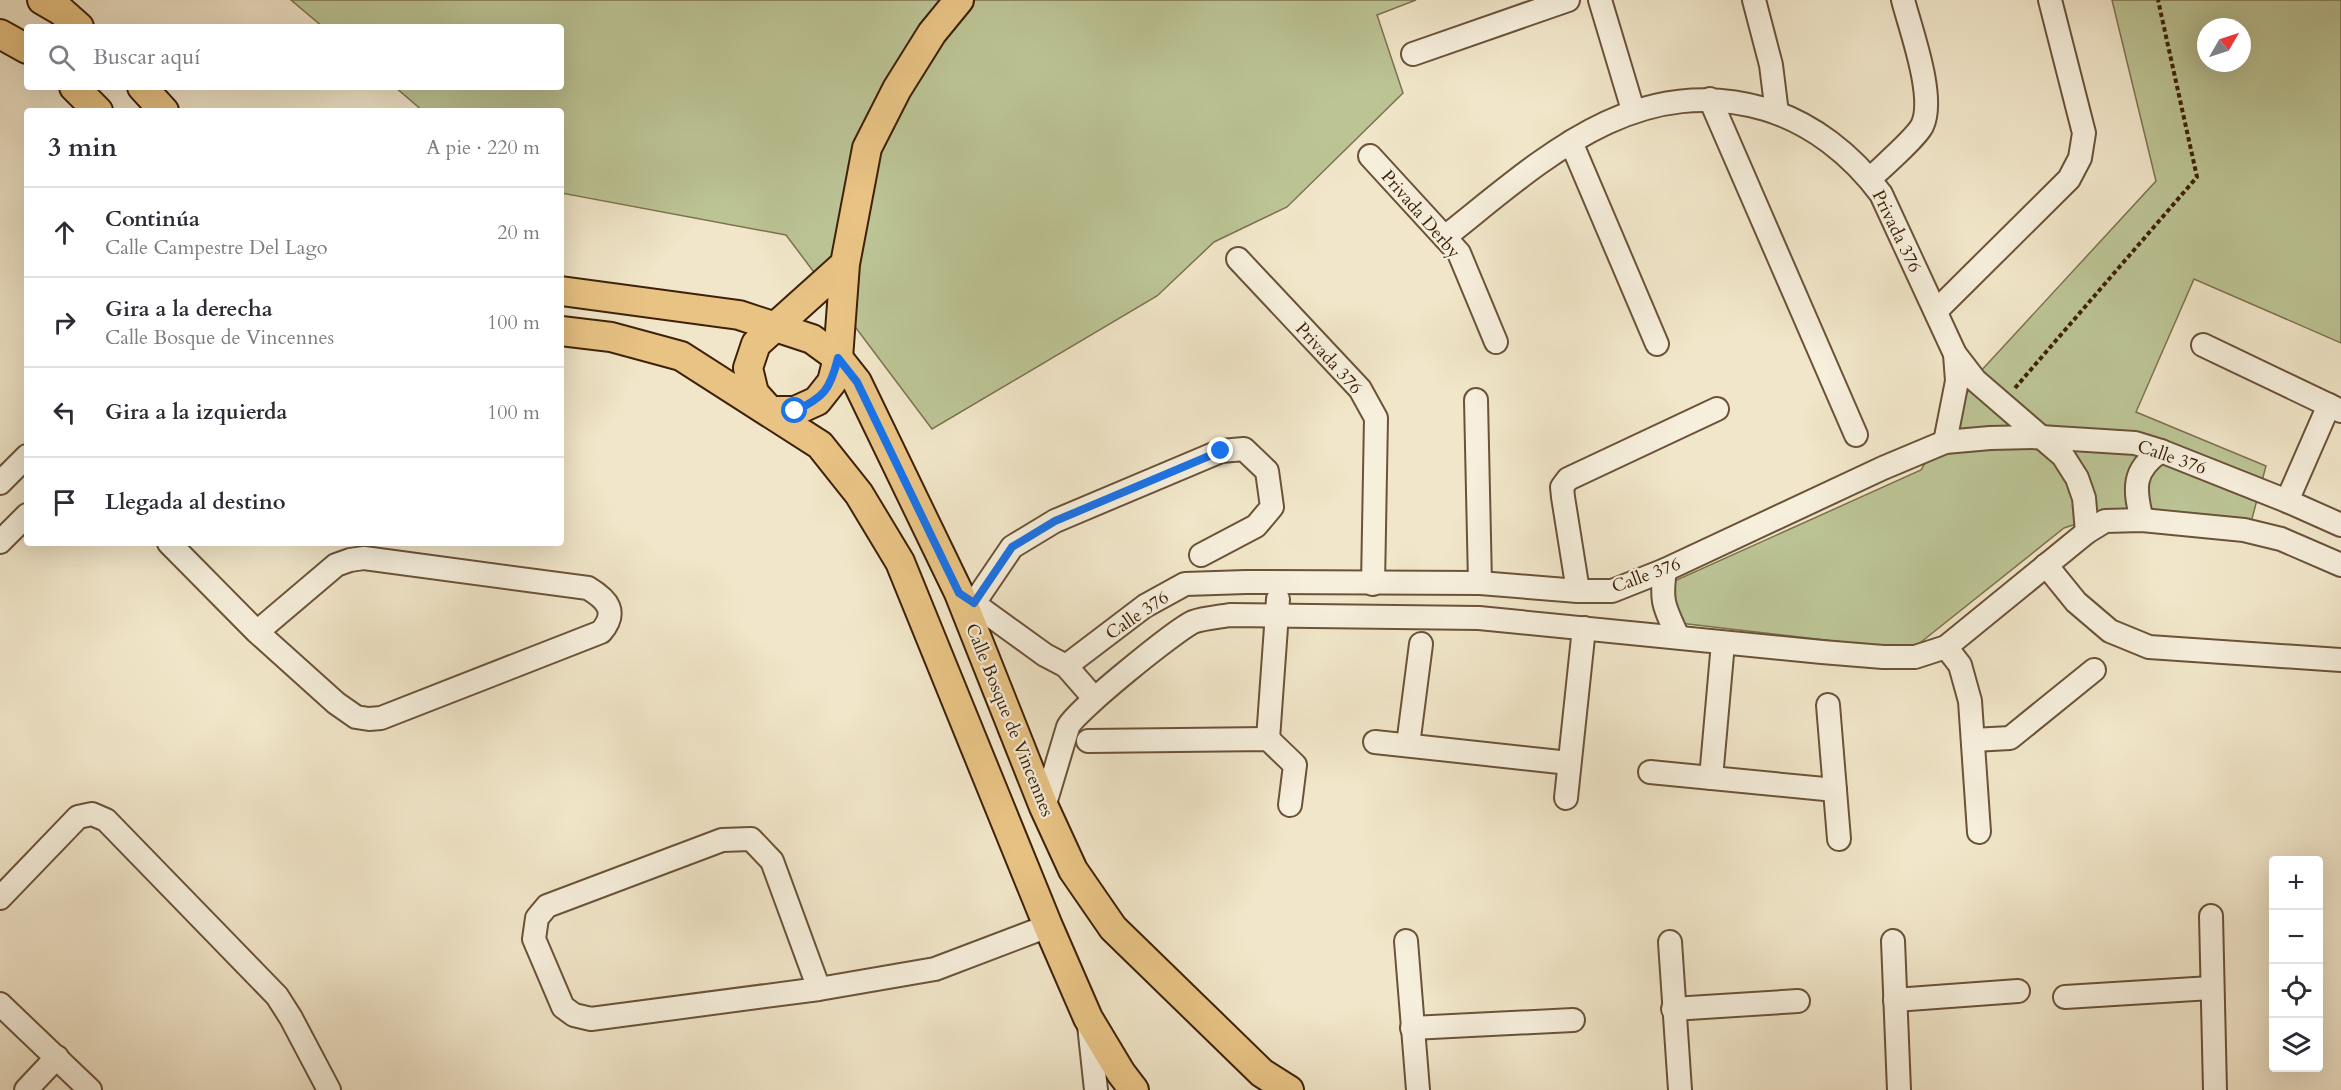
<!DOCTYPE html>
<html lang="es">
<meta charset="utf-8">
<style>
:root{--surface:#fff;--page:#f7f7f7;--text:#2b2b33;--muted:#7c7c81;--line:#e1e1e2}
body{margin:0;font-family:Cardo,serif;background:var(--page);color:var(--text)}
.controls{position:absolute;right:18px;bottom:18px;display:grid;overflow:hidden;border-radius:6px;box-shadow:0 6px 24px #0002}
.controls button{width:54px;height:54px;display:grid;place-items:center;padding:0;border:0;border-bottom:2px solid var(--line);background:var(--surface);color:var(--text);font:30px sans-serif}
.compass{position:absolute;left:2197px;top:18px;width:54px;height:54px;border-radius:50%;background:var(--surface);box-shadow:0 6px 24px #0002;rotate:51deg}
.stop{position:absolute;width:18px;height:18px;margin:-14px;border:4px solid #1a73e8;border-radius:50%;background:#fff}
.stop.end{background:#1a73e8;border-color:#fff;box-shadow:0 2px 6px #0008}
.list{margin:0;padding:0;list-style:none}
h2{display:flex;justify-content:space-between;align-items:center;height:78px;margin:0;padding:0 24px;font-size:26px}
h2 small{font-size:20px;font-weight:400;color:var(--muted)}
.list li{display:grid;grid-template-columns:39px 1fr auto;gap:18px;align-items:center;box-sizing:border-box;height:90px;padding:0 24px;border-top:2px solid var(--line)}
.list b{display:block;font-size:22px;white-space:nowrap}
.list p{margin:0;font-size:20px;white-space:nowrap;color:var(--muted)}
.list em{font-size:20px;font-style:normal;color:var(--muted)}
.icon{flex:none;width:33px;height:33px;fill:none;stroke:currentColor;stroke-width:2;stroke-linecap:round;stroke-linejoin:round}
.map{position:relative;flex:none;width:2341px;height:1090px;overflow:hidden}
.search{position:absolute;background:var(--surface);box-shadow:0 6px 24px #0002;left:24px;top:24px;width:540px;height:66px;display:flex;align-items:center;gap:15px;box-sizing:border-box;padding:0 21px;border-radius:6px;color:var(--muted);font-size:22px}
.panel{position:absolute;background:var(--surface);box-shadow:0 6px 24px #0002;left:24px;top:108px;width:540px;height:438px;border-radius:6px}
.map>svg:first-child{display:block}
</style>
<div class="map">
<svg width="2341" height="1090" viewBox="0 0 2341 1090">
<rect width="100%" height="100%" fill="#f1e6c9"/>
<filter id="stains"><feTurbulence type="fractalNoise" baseFrequency=".00333" numOctaves="4"/><feColorMatrix values="0 0 0 0 .2 0 0 0 0 .09 0 0 0 0 .02 0 0 0 .5 -.17"/></filter>
<radialGradient id="worn" r=".72"><stop offset=".6" stop-color="#630" stop-opacity="0"/><stop offset="1" stop-color="#630" stop-opacity=".3"/></radialGradient>
<g fill="#bcc495" stroke="#7d724e" stroke-width="1.5" fill-rule="evenodd">
<polygon points="291,0 1416,0 1377,15 1403,93 1287,207 1214,242 1157,296 932,429 786,235 561,193 561,111 423,111 395,87 561,87 561,27 323,27"/>
<path d="M2112,0H2341V343L2194,279L2136,412L2266,466L2249,530L2113,512L2064,528L1911,650L1671,622L1670,583L1921,470L1979,373L2156,181ZM2206,27H2242V63H2206Z"/>
</g>
<g fill="none" stroke-linecap="round" stroke-linejoin="round">
<g stroke="#6b5238" stroke-width="26">
<g id="minor">
<polyline points="1600,0 1633,110"/>
<polyline points="1754,0 1771,65 1777,113"/>
<polyline points="1413,54 1568,0"/>
<polyline points="1710,99 1856,435"/>
<polyline points="1571,142 1657,344"/>
<polyline points="1370,156 1459,253 1496,342"/>
<path d="M1870,179C1882,167 1915,139 1922,126C1936,98 1911,31 1903,0"/>
<path d="M1445,237C1541,161 1633,71 1765,109C1812,123 1852,155 1881,194L1955,354L1975,380L2063,456L2077,478L2084,498L2087,532"/>
<polyline points="1238,259 1360,389 1376,418 1373,584"/>
<polyline points="1936,311 2069,179 2080,158 2084,133 2050,0"/>
<polyline points="2203,345 2341,411"/>
<polyline points="1476,400 1480,583"/>
<polyline points="1945,442 1957,381 1955,354"/>
<polyline points="0,483 27,456"/>
<polyline points="2287,501 2329,405"/>
<path d="M2142,520C2134,489 2132,470 2161,451"/>
<polyline points="0,542 27,515"/>
<path d="M169,543L257,632L336,703L356,717L369,719L381,718L601,632C618,612 608,600 588,588L364,558L350,560L336,565L257,632"/>
<polyline points="2046,565 2076,602 2110,631 2149,647 2341,660"/>
<path d="M1665,570C1660,603 1665,608 1678,637"/>
<polyline points="1578,591 1563,497 1562,487 1568,479 1717,409"/>
<polyline points="962,595 1045,655 1066,666 1094,698"/>
<polyline points="974,603 1012,547 1055,521 1221,451 1244,449 1267,471 1272,507 1256,526 1201,555"/>
<polyline points="1946,647 1960,665 1970,701 1979,832"/>
<polyline points="1066,666 1145,606 1185,584 1246,582 1480,583 1578,591 1612,591 1665,570 1883,468 1945,442 1990,438 2040,437 2135,443 2161,451 2287,501 2341,525"/>
<polyline points="1828,705 1839,839"/>
<polyline points="1268,739 1278,599"/>
<polyline points="1973,740 2010,738 2094,670"/>
<polyline points="1088,741 1268,739 1295,765 1290,805"/>
<polyline points="1375,742 1569,763"/>
<polyline points="1408,745 1421,644"/>
<polyline points="1650,772 1835,790"/>
<polyline points="1711,778 1723,643"/>
<polyline points="1566,798 1584,628"/>
<path d="M1044,807L1068,727C1074,712 1176,630 1193,622C1204,618 1219,617 1230,615L1479,618L1822,652L1883,657H1915L1946,647L2087,532L2105,521L2142,520L2244,530L2281,539L2341,565"/>
<polyline points="0,898 78,817 92,814 106,820 277,996 291,1018 329,1090"/>
<polyline points="2211,916 2215,1090"/>
<polyline points="1406,941 1418,1090"/>
<polyline points="1893,941 1899,1090"/>
<polyline points="1670,942 1680,1090"/>
<polyline points="819,989 772,861 751,839 722,840 547,906 537,918 534,939 563,1007 574,1015 591,1019 819,989 935,969 1048,926"/>
<polyline points="2065,997 2211,988"/>
<polyline points="1895,1000 2018,991"/>
<polyline points="0,1004 90,1090"/>
<polyline points="1673,1009 1798,1001"/>
<polyline points="1089,1025 1096,1090"/>
<polyline points="1412,1028 1573,1020"/>
<polyline points="26,1090 57,1057"/>
</g>
</g>
<g stroke="#3e2108" stroke-width="32">
<g id="major">
<polyline points="42,0 61,11 79,27"/>
<polyline points="0,34 27,49"/>
<polyline points="74,87 98,111"/>
<polyline points="142,87 164,111"/>
<polyline points="845,264 756,344 748,368 754,393 770,411 795,411 817,401 832,382 838,358 845,264 867,148 897,89 932,33 959,0"/>
<polyline points="561,291 739,315 812,339 838,358 857,382 959,593 1044,807 1073,870 1113,928 1262,1073 1289,1090"/>
<polyline points="561,331 611,337 681,356 820,445 859,494 900,562 1048,926 1088,1018 1121,1073 1134,1090"/>
</g>
</g>
<polyline stroke="#3e2108" stroke-width="4" stroke-dasharray="4.5 3" stroke-linecap="butt" points="2015,388 2197,177 2158,0"/>
<use href="#minor" stroke="#f6efdc" stroke-width="22"/>
<use href="#major" stroke="#e8c384" stroke-width="28"/>
</g>
<g fill="none" stroke-linecap="round" stroke-linejoin="round">
<path stroke="#1a73e8" stroke-width="8" d="M795,411C824,397 830,390 838,358L857,382L959,593L974,603L1012,547L1055,521L1221,451"/>
</g>
<g text-anchor="middle" stroke-width="4.5" stroke-linejoin="round" paint-order="stroke">
<g font-size="18" fill="#3e2108" stroke="#f6efdc">
<text transform="translate(1421 214) rotate(49)" y="6">Privada Derby</text>
<text transform="translate(1897 231) rotate(64)" y="6">Privada 376</text>
<text transform="translate(1329 358) rotate(48)" y="6">Privada 376</text>
<text transform="translate(2172 457) rotate(19)" y="6">Calle 376</text>
<text transform="translate(1646 575) rotate(-20)" y="6">Calle 376</text>
<text transform="translate(1137 615) rotate(-34)" y="6">Calle 376</text>
<text transform="translate(1010 720) rotate(68)" y="6">Calle Bosque de Vincennes</text>
</g>
</g>
<rect width="100%" height="100%" filter="url(#stains)"/>
<rect width="100%" height="100%" fill="url(#worn)"/>
</svg>
<div class="controls">
<button>+</button>
<button>−</button>
<button><svg class="icon" aria-label="locate" viewBox="0 0 24 24"><circle cx="12" cy="12" r="6"/><path d="M12 2v4M12 18v4M2 12h4M18 12h4"/></svg></button>
<button><svg class="icon" aria-label="layers" viewBox="0 0 24 24"><path d="M12 4l9 5-9 5-9-5zM3 14l9 5 9-5"/></svg></button>
</div>
<svg class="compass" viewBox="-18 -18 36 36"><path d="M0-13l5 13h-10z" fill="#e53935"/><path d="M0 13l5-13h-10z" fill="#7c7c81"/></svg>
<div class="stop" style="left:795px;top:411px"></div>
<div class="stop end" style="left:1221px;top:451px"></div>
<div class="search"><svg class="icon" aria-label="search" viewBox="0 0 24 24"><circle cx="10" cy="10" r="6"/><path d="M15 15l6 6"/></svg>Buscar aquí</div>
<section class="panel">
<h2>3 min<small>A pie · 220 m</small></h2>
<ul class="list">
<li><svg class="icon" aria-label="ahead" viewBox="0 0 24 24"><path d="M12 20V5M6 11l6-6 6 6"/></svg><div><b>Continúa</b><p>Calle Campestre Del Lago</p></div><em>20 m</em></li>
<li><svg class="icon" aria-label="right" viewBox="0 0 24 24"><path d="M7 20v-9h11M14 6l5 5-5 5"/></svg><div><b>Gira a la derecha</b><p>Calle Bosque de Vincennes</p></div><em>100 m</em></li>
<li><svg class="icon" aria-label="left" viewBox="0 0 24 24"><path d="M17 20v-9H6M10 6l-5 5 5 5"/></svg><div><b>Gira a la izquierda</b></div><em>100 m</em></li>
<li><svg class="icon" aria-label="arrive" viewBox="0 0 24 24"><path d="M6 21V4h12l-3 4 3 4H6"/></svg><div><b>Llegada al destino</b></div></li>
</ul>
</section>
</div>
